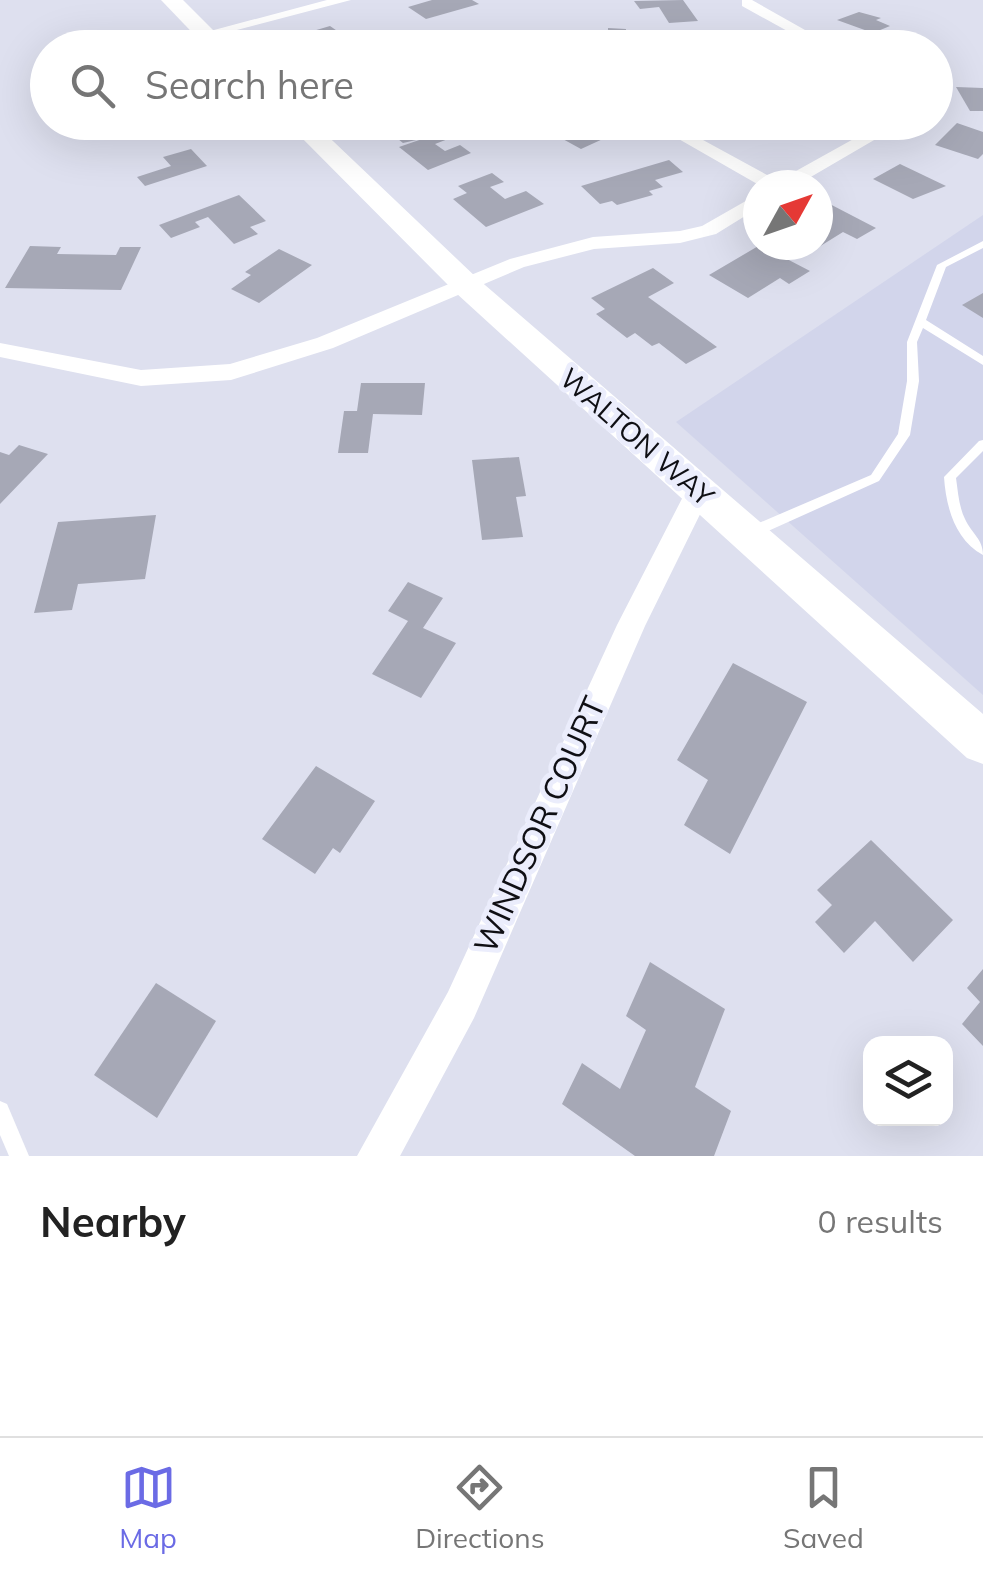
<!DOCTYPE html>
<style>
:root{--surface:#fff;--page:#f2f2f2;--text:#222;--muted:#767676;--line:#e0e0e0;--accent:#6b6be5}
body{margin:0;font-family:Mulish,sans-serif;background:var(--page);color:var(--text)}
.controls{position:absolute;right:30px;bottom:30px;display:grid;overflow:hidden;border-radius:20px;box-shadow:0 10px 40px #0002}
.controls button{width:90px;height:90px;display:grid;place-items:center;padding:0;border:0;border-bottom:2px solid var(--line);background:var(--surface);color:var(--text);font:50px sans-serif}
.compass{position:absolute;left:743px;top:170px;width:90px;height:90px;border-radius:50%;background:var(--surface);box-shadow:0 10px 40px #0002;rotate:50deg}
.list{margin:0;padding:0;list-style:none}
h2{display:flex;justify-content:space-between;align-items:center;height:130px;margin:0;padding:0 40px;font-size:42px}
h2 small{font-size:32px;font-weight:400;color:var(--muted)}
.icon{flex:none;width:55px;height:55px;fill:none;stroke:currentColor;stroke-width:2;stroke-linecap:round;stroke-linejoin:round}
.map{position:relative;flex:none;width:983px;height:1156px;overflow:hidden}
.search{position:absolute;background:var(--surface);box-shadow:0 10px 40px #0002;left:30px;right:30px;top:30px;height:110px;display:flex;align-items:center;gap:25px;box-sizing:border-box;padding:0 35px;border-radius:55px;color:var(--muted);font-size:38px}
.sheet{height:280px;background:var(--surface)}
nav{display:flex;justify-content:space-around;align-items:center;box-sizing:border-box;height:140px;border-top:2px solid var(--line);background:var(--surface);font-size:28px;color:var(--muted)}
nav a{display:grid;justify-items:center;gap:5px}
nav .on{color:var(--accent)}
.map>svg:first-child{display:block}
</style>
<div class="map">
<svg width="983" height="1156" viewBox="0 0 983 1156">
<rect width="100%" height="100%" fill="#dee0ef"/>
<polygon fill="#d2d5eb" points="983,215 983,695 676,422"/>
<g fill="#a6a8b6">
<polygon points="432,0 472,0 479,4 426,19 408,7"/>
<polygon points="683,0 698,21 669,23 659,7 640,9 634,1"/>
<polygon points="859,12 881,18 876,20 890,26 873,33 837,20"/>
<polygon points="330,26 346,37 354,35 364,42 378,39 387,46 322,48 313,40 322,38 313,31"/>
<polygon points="608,28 626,29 625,48 566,44 568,32 608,34"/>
<polygon points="748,31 784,48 744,48 727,39"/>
<polygon points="526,33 553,48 489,48 476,40 490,35 500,41"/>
<polygon points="956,87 983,88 983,111 970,111"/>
<polygon points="413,122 428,130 446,123 461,134 435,144 445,151 460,145 471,153 428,170 399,147 425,138 403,143 388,131"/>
<polygon points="536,122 577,122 605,138 581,149 550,132 531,140 516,131"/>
<polygon points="748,122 796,122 767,139 741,126"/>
<polygon points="957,123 983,132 983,154 978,159 935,145"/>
<polygon points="191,149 207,166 145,186 137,177 171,166 163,157"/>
<polygon points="669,160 683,172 655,180 663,187 649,191 653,195 617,205 612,201 600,204 581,186"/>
<polygon points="900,164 946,186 913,199 873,179"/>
<polygon points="492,173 504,182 490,187 505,199 526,191 544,204 486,227 453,199 467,193 458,186"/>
<polygon points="239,195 266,221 250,227 258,234 234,244 208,217 195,222 200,227 171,238 159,225"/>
<polygon points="824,201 876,228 857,239 843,232 814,250 804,245 818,245 818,205"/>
<polygon points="760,245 810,271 789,284 780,278 748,298 709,275"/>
<polygon points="30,246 61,247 57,254 116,255 120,247 141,247 121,290 5,288"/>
<polygon points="279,249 312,265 259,303 231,289 251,275 245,272"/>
<polygon points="653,268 674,283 648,297 717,347 686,364 659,343 652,346 635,333 627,338 596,314 605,309 591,298"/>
<polygon points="983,293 983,318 962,305"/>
<polygon points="361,383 425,383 422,415 373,414 368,453 338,453 344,411 357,411"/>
<polygon points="19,445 48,454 0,504 0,452 9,455"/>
<polygon points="519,457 526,496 516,497 523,537 482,540 472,460"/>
<polygon points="156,515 145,579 78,584 72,610 34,613 58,522"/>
<polygon points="408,582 443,598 423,628 456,643 421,698 372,674 408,621 388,611"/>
<polygon points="733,663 807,702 730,854 684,825 708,780 677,760"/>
<polygon points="316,766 375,801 340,853 333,848 315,874 262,839"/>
<polygon points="871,840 953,920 913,962 875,921 844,953 815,922 832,905 817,890"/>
<polygon points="650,962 725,1009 695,1087 731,1111 714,1156 635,1156 562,1104 582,1063 620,1089 646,1030 626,1016"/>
<polygon points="983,969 983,1046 962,1024 980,1002 967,988"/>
<polygon points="156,983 216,1021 157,1118 94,1075"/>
</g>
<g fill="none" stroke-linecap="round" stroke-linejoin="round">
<g fill="#fff" fill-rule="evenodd">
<polygon points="983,241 983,248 946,267 926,320 983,356 983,365 923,328 917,342 919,381 910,435 879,481 755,537 745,537 743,533 745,529 871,475 898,434 907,381 907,342 937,265"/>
<path d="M983,440V451L956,478C958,492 959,507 965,519C972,534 983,539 983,555C955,540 946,507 944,477L979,441Z"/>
<polygon points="0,1101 7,1104 29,1156 9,1156 0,1135"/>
</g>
<g fill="#fff" fill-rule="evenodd">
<polygon points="327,0 351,0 206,38 199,34"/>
<polygon points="742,0 752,0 837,48 818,48 742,6"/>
<polygon points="649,122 670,122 778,181 884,122 905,122 797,185 759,185"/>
<polygon points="758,194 758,208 716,234 680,243 594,249 524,267 333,348 231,380 141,386 0,357 0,343 141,370 230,364 317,338 510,259 593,237 680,231 702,226"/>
<polygon points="698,482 707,485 711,492 645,626 474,1018 400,1156 357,1156 448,992 617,625 689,485"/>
</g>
<g fill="#fff" fill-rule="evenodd">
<polygon points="161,0 183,0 231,48 207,48"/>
<polygon points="286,122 313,122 478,279 983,714 983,764 967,758 456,293"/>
</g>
</g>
<g text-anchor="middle" stroke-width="10" stroke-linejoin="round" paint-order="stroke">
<g font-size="28" fill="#0f0f14" stroke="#ebedfc">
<text transform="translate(637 437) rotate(41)" y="10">WALTON WAY</text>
</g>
<g font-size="32" fill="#0f0f14" stroke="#ebedfc">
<text transform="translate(540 825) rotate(-66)" y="11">WINDSOR COURT</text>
</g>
</g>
</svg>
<div class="controls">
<button><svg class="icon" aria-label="layers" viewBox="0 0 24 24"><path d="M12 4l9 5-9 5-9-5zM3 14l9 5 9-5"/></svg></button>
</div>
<svg class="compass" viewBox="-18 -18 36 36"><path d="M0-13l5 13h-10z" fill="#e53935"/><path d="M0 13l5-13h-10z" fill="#767676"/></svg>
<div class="search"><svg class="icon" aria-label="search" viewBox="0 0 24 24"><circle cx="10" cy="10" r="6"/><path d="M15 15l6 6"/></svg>Search here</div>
</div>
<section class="sheet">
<h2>Nearby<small>0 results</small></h2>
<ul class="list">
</ul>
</section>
<nav>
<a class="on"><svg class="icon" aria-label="map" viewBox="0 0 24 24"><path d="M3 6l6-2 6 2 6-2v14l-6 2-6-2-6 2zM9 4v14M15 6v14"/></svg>Map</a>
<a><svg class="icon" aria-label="directions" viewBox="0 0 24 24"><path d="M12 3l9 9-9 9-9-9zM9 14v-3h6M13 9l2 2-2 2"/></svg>Directions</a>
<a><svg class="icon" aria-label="saved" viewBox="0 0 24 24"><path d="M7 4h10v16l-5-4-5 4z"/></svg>Saved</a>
</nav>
